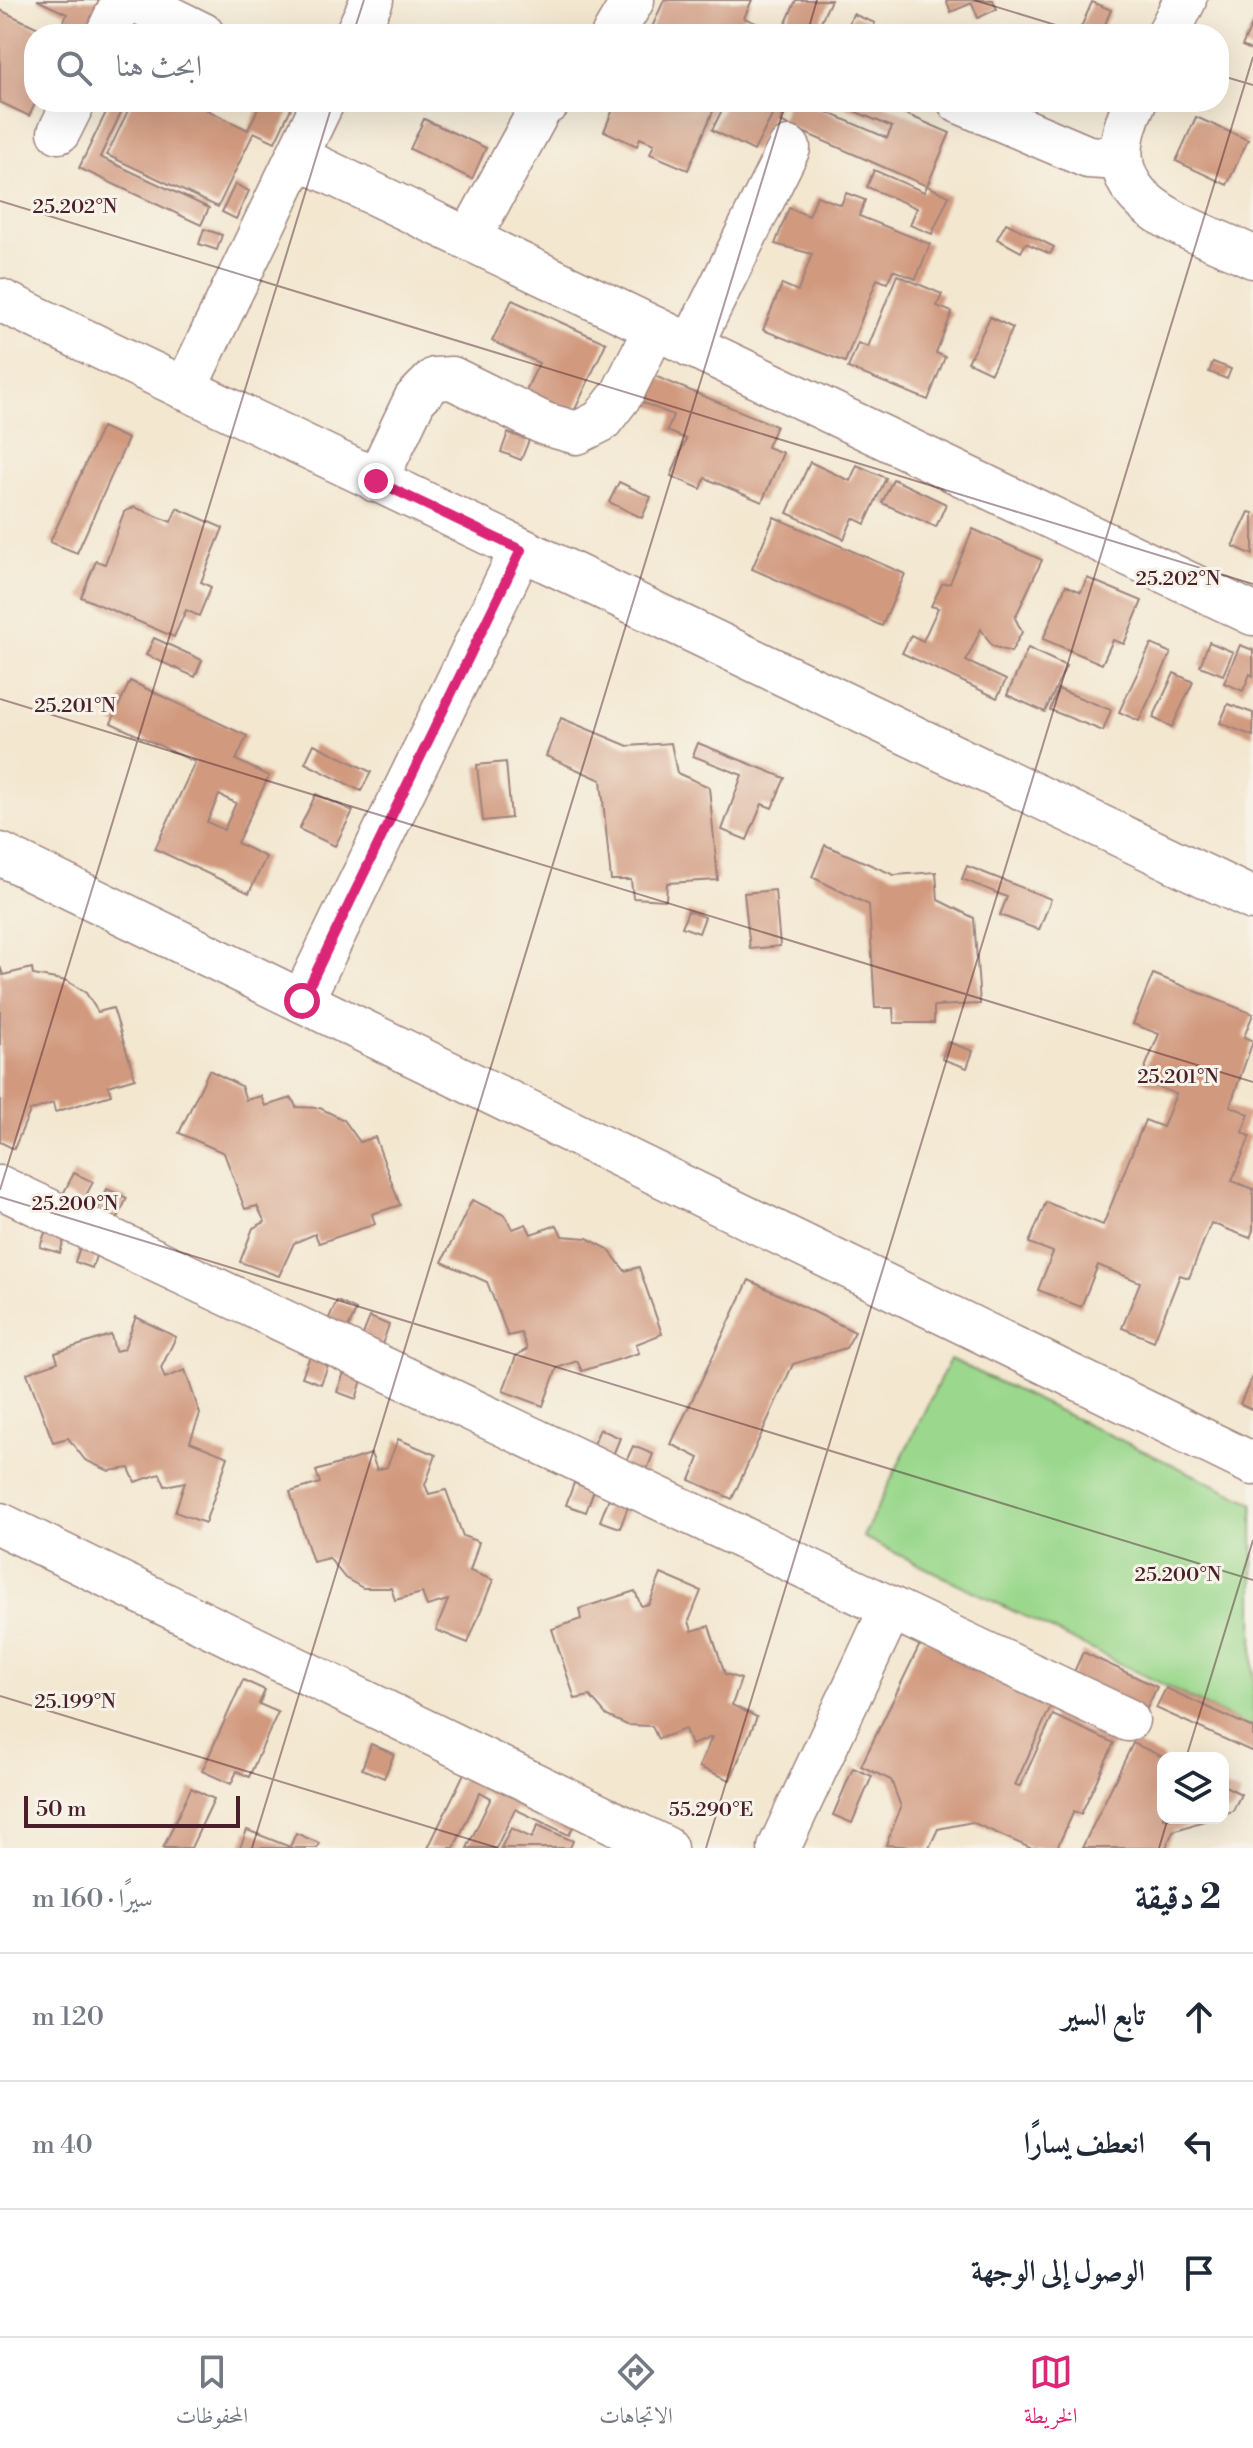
<!DOCTYPE html>
<html lang="ar">
<meta charset="utf-8">
<style>
:root{--surface:#fff;--page:#f2f2f3;--text:#1f2937;--muted:#747a83;--line:#e0e1e3;--accent:#db2777}
body{margin:0;font-family:"Libre Bodoni",Amiri,serif;background:var(--page);color:var(--text);direction:rtl}
.controls{position:absolute;right:24px;bottom:24px;display:grid;overflow:hidden;border-radius:16px;box-shadow:0 8px 32px #0002}
.controls button{width:72px;height:72px;display:grid;place-items:center;padding:0;border:0;border-bottom:2px solid var(--line);background:var(--surface);color:var(--text);font:40px sans-serif}
.scale{position:absolute;left:24px;bottom:20px;width:216px;box-sizing:border-box;padding-left:8px;border:4px solid #4a1f2b;border-top:0;font-size:22px;line-height:28px;white-space:nowrap;color:#4a1f2b;-webkit-text-stroke:6px #f7f3e8;paint-order:stroke}
.stop{position:absolute;width:24px;height:24px;margin:-18px;border:6px solid #db2777;border-radius:50%;background:#fff}
.stop.end{background:#db2777;border-color:#fff;box-shadow:0 2px 8px #0008}
.list{margin:0;padding:0;list-style:none}
h2{display:flex;justify-content:space-between;align-items:center;height:104px;margin:0;padding:0 32px;font-size:34px}
h2 small{font-size:26px;font-weight:400;color:var(--muted)}
.list li{display:grid;grid-template-columns:52px 1fr auto;gap:24px;align-items:center;box-sizing:border-box;height:128px;padding:0 32px;border-top:2px solid var(--line)}
.list b{display:block;font-size:30px;white-space:nowrap}
.list em{font-size:26px;font-style:normal;color:var(--muted)}
.icon{flex:none;width:44px;height:44px;fill:none;stroke:currentColor;stroke-width:2;stroke-linecap:round;stroke-linejoin:round}
.map{position:relative;flex:none;width:1253px;height:1848px;overflow:hidden;direction:ltr}
.search{position:absolute;background:var(--surface);box-shadow:0 8px 32px #0002;left:24px;right:24px;top:24px;height:88px;display:flex;align-items:center;gap:20px;box-sizing:border-box;padding:0 28px;border-radius:32px;color:var(--muted);font-size:30px}
.sheet{height:488px;background:var(--surface)}
nav{display:flex;justify-content:space-around;align-items:center;box-sizing:border-box;height:112px;border-top:2px solid var(--line);background:var(--surface);font-size:22px;color:var(--muted)}
nav a{display:grid;justify-items:center;gap:4px}
nav .on{color:var(--accent)}
.map>svg:first-child{display:block}
</style>
<div class="map">
<svg width="1253" height="1848" viewBox="0 0 1253 1848">
<rect width="100%" height="100%" fill="#f7f3e8"/>
<filter id="ink" filterUnits="userSpaceOnUse"><feTurbulence type="fractalNoise" baseFrequency=".0125" numOctaves="2"/><feDisplacementMap in="SourceGraphic" scale="16" xChannelSelector="R" yChannelSelector="G"/><feConvolveMatrix kernelMatrix="1 2 1 2 8 2 1 2 1" color-interpolation-filters="sRGB"/></filter>
<filter id="wash" filterUnits="userSpaceOnUse"><feTurbulence type="fractalNoise" baseFrequency=".006" numOctaves="4" result="noise"/><feDisplacementMap in="SourceGraphic" scale="32" xChannelSelector="R" yChannelSelector="G"/><feGaussianBlur stdDeviation="1.8" result="paint"/><feColorMatrix in="noise" values="0 0 0 0 0 0 0 0 0 0 0 0 0 0 0 0 0 1.4 0 .05"/><feComposite in="paint" operator="in"/></filter>
<g filter="url(#wash)">
<rect width="100%" height="100%" fill="#f3e7d0"/>
<polygon fill="#9bd88d" stroke="#727c5c" stroke-width="2" points="950,1359 1253,1503 1253,1729 863,1537"/>
<g id="blocks">
<g fill="#d19a7f" fill-rule="evenodd">
<polygon points="37,0 98,0 102,2 88,34 58,34 67,14"/>
<polygon points="664,0 752,0 744,18 763,26 759,34 691,34 681,30 679,34 649,34"/>
<polygon points="796,0 831,0 815,34 805,34 785,25"/>
<polygon points="946,0 993,0 997,9 978,18 972,3 951,12"/>
<polygon points="1092,2 1111,10 1101,34 1078,34"/>
<polygon points="0,10 51,34 34,34 36,102 29,116 0,102"/>
<polygon points="853,14 875,23 870,34 845,34"/>
<polygon points="1253,22 1253,51 1242,46"/>
<polygon points="111,102 126,102 100,157 209,208 201,225 79,168"/>
<polygon points="132,102 211,102 207,110 248,130 261,102 294,102 275,142 254,132 218,207 107,155"/>
<polygon points="616,102 717,102 688,170 650,154 654,144 640,138 637,146 604,131"/>
<polygon points="726,102 779,102 754,151 712,130"/>
<polygon points="788,102 817,102 815,107 887,138 892,127 833,102 878,102 950,133 927,186 949,196 932,234 910,225 917,208 867,187 874,170 924,192 927,186 780,122"/>
<polygon points="1196,117 1248,140 1227,185 1176,161"/>
<polygon points="424,119 486,148 472,179 410,149"/>
<polygon points="235,184 249,191 236,219 222,212"/>
<polygon points="846,193 865,200 859,216 930,244 916,279 893,270 887,283 877,279 845,362 763,330 782,284 798,291 812,254 775,244 789,208 809,216 817,196 841,205"/>
<polygon points="1006,223 1054,247 1050,254 1026,243 1021,252 997,239"/>
<polygon points="204,229 222,235 217,250 199,244"/>
<polygon points="897,275 942,294 937,306 952,312 936,353 945,357 928,400 848,368 858,343 868,347"/>
<polygon points="512,300 606,343 566,429 518,407 539,363 492,341"/>
<polygon points="990,317 1013,328 991,373 968,362"/>
<polygon points="1213,362 1231,369 1227,379 1209,372"/>
<polygon points="645,372 776,426 767,447 783,453 762,502 705,478 701,489 671,476 686,439 667,431 673,415 634,399"/>
<polygon points="102,427 128,439 77,553 50,542"/>
<polygon points="508,433 529,440 521,460 501,452"/>
<polygon points="810,462 850,481 857,465 886,478 865,524 853,518 844,539 787,513"/>
<polygon points="893,479 946,504 936,527 882,503"/>
<polygon points="619,482 651,497 642,518 609,502"/>
<polygon points="134,507 171,522 177,508 223,528 201,582 211,587 199,616 186,610 174,637 81,597 96,561 105,564 124,512"/>
<polygon points="1249,512 1253,513 1253,555 1233,546"/>
<polygon points="774,517 905,574 882,626 752,569"/>
<polygon points="973,529 1042,560 1015,618 1022,632 1011,652 992,646 981,629 966,661 1006,680 997,698 902,653 911,635 923,641 938,608 931,606 942,584 950,583"/>
<polygon points="1087,578 1142,601 1124,644 1113,640 1102,664 1043,639 1066,585 1081,592"/>
<polygon points="154,638 202,660 195,677 146,655"/>
<polygon points="1209,642 1233,652 1223,675 1200,666"/>
<polygon points="1151,644 1171,653 1139,721 1119,712"/>
<polygon points="1240,645 1253,650 1253,676 1250,674 1243,691 1224,683"/>
<polygon points="1028,648 1066,666 1045,712 1007,695"/>
<polygon points="1174,673 1193,682 1172,727 1153,718"/>
<path d="M130,681L247,736L236,760L269,776L237,843L266,857L249,893L155,849L195,762L111,723ZM219,795L236,803L224,830L207,822Z"/>
<polygon points="1058,689 1111,710 1103,731 1050,710"/>
<polygon points="1228,704 1253,713 1253,736 1220,723"/>
<polygon points="561,718 628,746 671,743 677,773 709,787 718,880 667,883 666,900 633,898 631,880 611,880 601,780 546,756"/>
<polygon points="698,743 785,778 772,808 762,804 747,840 722,830 742,775 693,756"/>
<polygon points="314,744 371,772 361,791 305,763"/>
<polygon points="506,762 511,818 483,821 477,765"/>
<polygon points="316,794 353,811 335,846 299,829"/>
<polygon points="825,845 894,875 936,872 938,900 974,918 980,1004 934,1006 934,1023 894,1023 893,1008 875,1008 869,905 812,877"/>
<polygon points="967,866 1051,899 1039,930 1000,915 1007,897 962,879"/>
<polygon points="775,890 780,946 750,949 744,893"/>
<polygon points="688,911 705,917 699,933 682,927"/>
<polygon points="0,966 3,975 32,968 33,975 67,981 86,993 98,1012 113,1008 135,1078 108,1086 111,1095 55,1112 53,1103 30,1111 14,1149 0,1142"/>
<polygon points="1153,974 1253,1014 1244,1037 1253,1041 1230,1106 1249,1114 1242,1132 1250,1136 1232,1181 1253,1189 1253,1230 1250,1238 1211,1223 1189,1278 1180,1275 1154,1341 1122,1328 1140,1282 1098,1265 1081,1307 1038,1290 1053,1252 1029,1243 1046,1202 1103,1225 1145,1120 1163,1127 1176,1094 1140,1080 1159,1034 1133,1024"/>
<polygon points="948,1042 973,1051 967,1068 942,1059"/>
<polygon points="209,1070 241,1086 246,1100 261,1096 265,1106 292,1098 296,1107 320,1108 344,1120 360,1142 375,1137 400,1205 372,1214 375,1224 319,1243 315,1234 294,1243 279,1276 240,1262 253,1228 265,1222 257,1206 245,1209 224,1153 179,1133"/>
<polygon points="74,1173 93,1182 82,1203 63,1194"/>
<polygon points="107,1189 127,1198 117,1220 97,1211"/>
<polygon points="472,1200 504,1215 513,1229 526,1224 531,1234 557,1225 562,1236 587,1238 608,1249 625,1271 639,1267 662,1334 636,1344 639,1353 582,1371 577,1361 557,1368 543,1406 503,1391 516,1356 527,1349 521,1333 508,1336 487,1282 442,1262"/>
<polygon points="47,1227 66,1233 60,1253 40,1247"/>
<polygon points="81,1244 98,1250 92,1268 75,1262"/>
<polygon points="749,1280 855,1332 846,1348 793,1364 732,1499 690,1480 699,1458 671,1444"/>
<polygon points="337,1301 356,1310 347,1331 327,1322"/>
<polygon points="136,1317 176,1337 161,1368 165,1378 185,1370 200,1414 190,1442 228,1457 205,1523 175,1512 185,1482 165,1486 160,1474 135,1482 129,1468 109,1471 85,1460 68,1438 53,1442 27,1373 58,1362 55,1353 111,1335 115,1351 124,1349"/>
<polygon points="370,1317 389,1325 381,1347 361,1339"/>
<polygon points="310,1356 329,1363 321,1384 302,1377"/>
<polygon points="345,1370 363,1377 356,1399 337,1392"/>
<polygon points="1253,1375 1253,1410 1240,1404"/>
<polygon points="600,1429 620,1438 611,1460 590,1451"/>
<polygon points="398,1439 436,1455 425,1485 429,1494 446,1490 463,1536 479,1542 470,1571 493,1580 468,1643 436,1630 448,1600 427,1606 422,1593 395,1600 391,1588 363,1588 345,1578 329,1558 313,1562 290,1492 320,1483 316,1471 371,1454 377,1470 387,1467"/>
<polygon points="633,1446 653,1454 644,1477 623,1468"/>
<polygon points="574,1483 594,1490 586,1512 566,1505"/>
<polygon points="609,1498 629,1504 620,1528 600,1521"/>
<polygon points="661,1574 701,1591 689,1621 692,1631 709,1626 725,1674 741,1679 732,1705 757,1717 730,1780 699,1767 712,1737 691,1745 685,1729 658,1739 652,1726 627,1725 607,1716 590,1696 575,1699 552,1629 581,1619 579,1609 635,1591 641,1606 649,1604"/>
<polygon points="923,1638 1056,1695 1015,1785 1020,1786 1053,1715 1114,1743 1081,1814 1074,1811 1057,1848 1030,1848 972,1822 938,1829 929,1848 886,1845 901,1807 891,1780 861,1766"/>
<polygon points="1083,1652 1157,1687 1142,1719 1068,1685"/>
<polygon points="243,1680 265,1690 259,1704 278,1712 249,1777 237,1771 231,1784 202,1771"/>
<polygon points="1166,1688 1253,1728 1253,1752 1156,1708"/>
<polygon points="1133,1743 1163,1757 1163,1818 1210,1819 1173,1831 1166,1848 1082,1848"/>
<polygon points="371,1744 394,1754 384,1778 362,1769"/>
<polygon points="468,1765 578,1817 569,1835 515,1809 496,1848 467,1848 491,1798 480,1792 454,1848 428,1848"/>
<polygon points="853,1768 872,1776 852,1823 833,1815"/>
<polygon points="1223,1785 1241,1794 1233,1811 1223,1814"/>
<polygon points="191,1788 214,1799 191,1848 163,1848"/>
<polygon points="538,1825 573,1841 570,1848 501,1848 511,1828 532,1838"/>
<polygon points="247,1830 290,1847 296,1833 319,1843 317,1848 240,1848"/>
</g>
</g>
</g>
<g filter="url(#ink)">
<use href="#blocks" fill-opacity="0" stroke="#9e837e" stroke-width="2"/>
<g fill="none" stroke-linecap="round" stroke-linejoin="round">
<g stroke="#9e837e" stroke-width="45">
<g id="minor">
<polyline points="134,0 203,34"/>
<polyline points="107,34 123,0"/>
<polyline points="356,34 372,0"/>
<polyline points="613,34 633,0"/>
<polyline points="1168,34 1185,0"/>
<polyline points="959,102 1088,157 1119,159"/>
<path d="M1135,102C1086,204 1180,222 1253,257"/>
<polyline points="59,132 74,102"/>
<polyline points="297,157 1253,614"/>
<polyline points="469,239 541,107 549,102"/>
<polyline points="0,300 1253,899"/>
<polyline points="691,346 789,148"/>
<polyline points="185,389 323,102"/>
<polyline points="376,481 415,399 435,379 452,378 545,424 577,433 601,421 622,394 655,328"/>
<polyline points="0,854 1253,1464"/>
<polyline points="302,1001 521,550"/>
<polyline points="0,1187 1128,1720"/>
<polyline points="0,1524 666,1848"/>
<polyline points="779,1848 891,1608"/>
</g>
</g>
<use href="#minor" stroke="#fff" stroke-width="42"/>
</g>
</g>
<g fill="none" stroke-linecap="round" stroke-linejoin="round" filter="url(#ink)">
<polyline stroke="#db2777" stroke-width="10" points="302,1001 521,550 376,481"/>
</g>
<path fill="none" stroke="#4a1f2b" stroke-width="2" stroke-opacity="0.45" d="M974,0L1085,34M353,34L364,0M807,34L817,0M1219,75L1253,85M0,201L1253,584M0,699L1253,1082M0,1190L333,102M0,1197L1253,1580M0,1696L498,1848M1186,1758L1253,1540M252,1848L786,102M706,1848L1253,57M1159,1848L1168,1818"/>
<g font-size="20" text-anchor="middle" fill="#4a1f2b" stroke="#f7f3e8" stroke-width="6" stroke-linejoin="round" paint-order="stroke">
<text x="75" y="213">25.202°N</text>
<text x="1178" y="585">25.202°N</text>
<text x="75" y="712">25.201°N</text>
<text x="1178" y="1083">25.201°N</text>
<text x="75" y="1210">25.200°N</text>
<text x="1178" y="1581">25.200°N</text>
<text x="75" y="1708">25.199°N</text>
<text x="711" y="1816">55.290°E</text>
</g>
</svg>
<div class="controls">
<button><svg class="icon" aria-label="layers" viewBox="0 0 24 24"><path d="M12 4l9 5-9 5-9-5zM3 14l9 5 9-5"/></svg></button>
</div>
<div class="scale">50 m</div>
<div class="stop" style="left:302px;top:1001px"></div>
<div class="stop end" style="left:376px;top:481px"></div>
<div class="search"><svg class="icon" aria-label="search" viewBox="0 0 24 24"><circle cx="10" cy="10" r="6"/><path d="M15 15l6 6"/></svg>ابحث هنا</div>
</div>
<section class="sheet">
<h2>2 دقيقة<small>سيرًا · 160 m</small></h2>
<ul class="list">
<li><svg class="icon" aria-label="ahead" viewBox="0 0 24 24"><path d="M12 20V5M6 11l6-6 6 6"/></svg><div><b>تابع السير</b></div><em>120 m</em></li>
<li><svg class="icon" aria-label="left" viewBox="0 0 24 24"><path d="M17 20v-9H6M10 6l-5 5 5 5"/></svg><div><b>انعطف يسارًا</b></div><em>40 m</em></li>
<li><svg class="icon" aria-label="arrive" viewBox="0 0 24 24"><path d="M6 21V4h12l-3 4 3 4H6"/></svg><div><b>الوصول إلى الوجهة</b></div></li>
</ul>
</section>
<nav>
<a class="on"><svg class="icon" aria-label="map" viewBox="0 0 24 24"><path d="M3 6l6-2 6 2 6-2v14l-6 2-6-2-6 2zM9 4v14M15 6v14"/></svg>الخريطة</a>
<a><svg class="icon" aria-label="directions" viewBox="0 0 24 24"><path d="M12 3l9 9-9 9-9-9zM9 14v-3h6M13 9l2 2-2 2"/></svg>الاتجاهات</a>
<a><svg class="icon" aria-label="saved" viewBox="0 0 24 24"><path d="M7 4h10v16l-5-4-5 4z"/></svg>المحفوظات</a>
</nav>
